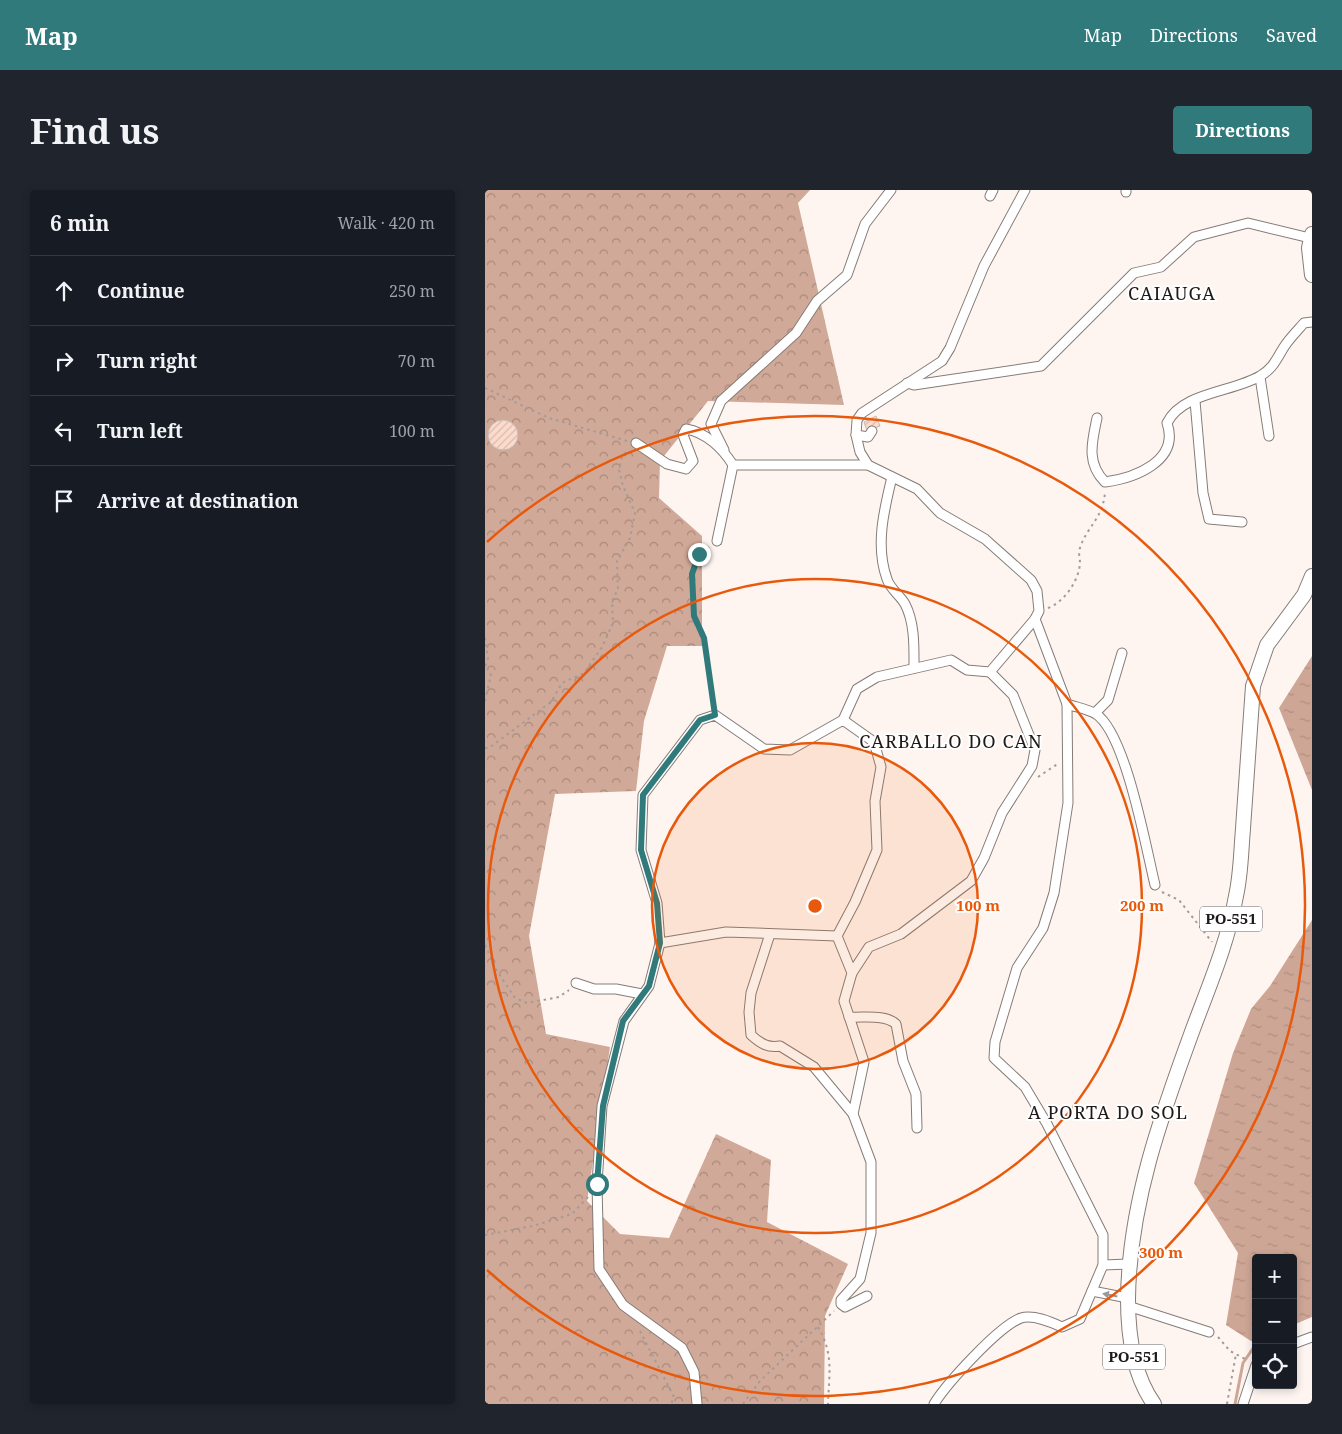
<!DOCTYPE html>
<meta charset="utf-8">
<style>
:root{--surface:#171b24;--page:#20242c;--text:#f1f3f6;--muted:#9ea1a6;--line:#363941;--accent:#317a7b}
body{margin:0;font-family:"Noto Serif",serif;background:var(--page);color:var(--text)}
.controls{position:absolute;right:15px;bottom:15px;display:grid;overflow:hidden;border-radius:5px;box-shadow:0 2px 8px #0003}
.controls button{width:45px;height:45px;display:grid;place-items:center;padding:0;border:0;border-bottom:1px solid var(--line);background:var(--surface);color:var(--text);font:25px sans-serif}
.stop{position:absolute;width:15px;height:15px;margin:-11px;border:4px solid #317a7b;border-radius:50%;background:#fff}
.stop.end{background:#317a7b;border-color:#fff;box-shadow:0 1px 5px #0008}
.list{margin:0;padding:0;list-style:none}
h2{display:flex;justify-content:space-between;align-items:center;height:65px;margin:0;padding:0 20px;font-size:21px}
h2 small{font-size:16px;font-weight:400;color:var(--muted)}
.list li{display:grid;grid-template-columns:32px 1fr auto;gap:15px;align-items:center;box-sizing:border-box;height:70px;padding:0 20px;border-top:1px solid var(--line)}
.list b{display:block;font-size:19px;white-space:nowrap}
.list em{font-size:16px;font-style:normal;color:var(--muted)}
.icon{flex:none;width:28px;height:28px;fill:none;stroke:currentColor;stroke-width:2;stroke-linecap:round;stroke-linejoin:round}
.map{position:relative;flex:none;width:827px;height:1214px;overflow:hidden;border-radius:5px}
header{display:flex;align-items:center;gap:30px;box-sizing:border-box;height:70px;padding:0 25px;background:var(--accent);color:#fff}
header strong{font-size:24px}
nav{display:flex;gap:28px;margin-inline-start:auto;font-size:18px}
.intro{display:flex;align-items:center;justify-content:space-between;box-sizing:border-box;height:120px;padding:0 30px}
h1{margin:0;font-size:35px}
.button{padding:12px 22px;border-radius:5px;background:var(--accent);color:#fff;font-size:18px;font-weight:700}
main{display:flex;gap:30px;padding:0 30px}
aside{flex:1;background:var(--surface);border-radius:5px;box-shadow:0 2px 8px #0003}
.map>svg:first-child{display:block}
</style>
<header>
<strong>Map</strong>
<nav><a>Map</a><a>Directions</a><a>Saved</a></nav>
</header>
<div class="intro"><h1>Find us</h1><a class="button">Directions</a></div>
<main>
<aside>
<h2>6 min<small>Walk · 420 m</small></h2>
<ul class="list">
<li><svg class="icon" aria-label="ahead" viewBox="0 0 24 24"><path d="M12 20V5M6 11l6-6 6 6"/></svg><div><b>Continue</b></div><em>250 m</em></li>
<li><svg class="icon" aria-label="right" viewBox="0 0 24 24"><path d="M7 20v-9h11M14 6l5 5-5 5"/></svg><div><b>Turn right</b></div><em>70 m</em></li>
<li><svg class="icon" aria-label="left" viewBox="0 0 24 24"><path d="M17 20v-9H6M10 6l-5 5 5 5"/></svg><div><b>Turn left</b></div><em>100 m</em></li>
<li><svg class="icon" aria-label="arrive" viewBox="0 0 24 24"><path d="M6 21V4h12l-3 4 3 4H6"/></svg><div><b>Arrive at destination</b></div></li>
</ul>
</aside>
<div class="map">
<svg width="827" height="1214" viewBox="0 0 827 1214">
<defs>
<pattern id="forest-crowns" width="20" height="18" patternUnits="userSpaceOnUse" patternTransform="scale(1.25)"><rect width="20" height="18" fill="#d1a998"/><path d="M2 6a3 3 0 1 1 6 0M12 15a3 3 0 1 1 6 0" fill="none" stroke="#a9897b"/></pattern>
<pattern id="water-ripples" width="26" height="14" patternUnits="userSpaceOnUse" patternTransform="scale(1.25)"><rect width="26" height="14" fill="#cea695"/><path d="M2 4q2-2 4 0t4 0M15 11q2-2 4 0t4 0" fill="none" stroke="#b08e80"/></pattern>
<pattern id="building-hatch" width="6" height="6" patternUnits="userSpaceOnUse" patternTransform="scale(1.25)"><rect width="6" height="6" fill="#fcdbcc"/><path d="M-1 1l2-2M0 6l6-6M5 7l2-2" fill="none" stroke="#d8bbaf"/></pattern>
</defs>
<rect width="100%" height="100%" fill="#fff5f0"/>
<polygon fill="url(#forest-crowns)" points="0,0 325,0 313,13 359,215 223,211 175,271 174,308 217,346 217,456 182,456 159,531 151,601 70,604 44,746 61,844 125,857 102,1011 135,1044 184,1048 231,944 286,970 282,1032 363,1074 340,1126 339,1214 0,1214"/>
<g fill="url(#water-ripples)">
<polygon points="827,466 827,600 794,518"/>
<polygon points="827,730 827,1127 808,1135 808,1068 771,1068 771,1150 766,1151 741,1135 753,1063 709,993 748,863 766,819 785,796"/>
</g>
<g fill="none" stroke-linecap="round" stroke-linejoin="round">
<polyline stroke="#cea695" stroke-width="3" points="750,1214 758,1173 771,1154"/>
</g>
<g fill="url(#building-hatch)" stroke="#c6bcb8">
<polygon points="391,226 395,236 382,241 379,232"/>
<circle cx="18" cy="245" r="15"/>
</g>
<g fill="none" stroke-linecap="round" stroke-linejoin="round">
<g stroke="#857c78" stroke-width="11">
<g id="minor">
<polyline points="641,2 641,0"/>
<polyline points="505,6 508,0"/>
<polyline points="775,187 784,246"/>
<polyline points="422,193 429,195 556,176 649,83 676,77 709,47 763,33 825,48"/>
<polyline points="710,211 718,303 724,329 757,332"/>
<path d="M612,228C607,252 601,273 620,292C650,288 695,271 682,233C697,202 749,202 775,186C788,179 792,168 799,157C804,149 812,141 819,133L827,132"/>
<polyline points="371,245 383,247 387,241"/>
<path d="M151,253L182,274L201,279L208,271L198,245L201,239C221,242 238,259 248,275H383"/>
<polyline points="239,260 226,234 236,211 311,143 332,111 362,85 380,34 406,0"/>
<path d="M407,287C399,320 390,356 402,389C405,399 415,405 420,414C430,433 429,458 429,478"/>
<polyline points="232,351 248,275"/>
<path d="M582,514C590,517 603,519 611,524C641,544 661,658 670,695"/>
<polyline points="610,523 623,510 637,463"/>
<polyline points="358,530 372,499 392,487 466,470 482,480 505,482 550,429"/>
<path d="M285,744L266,803L264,822L266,845C276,854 283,858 295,856L329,877L368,924"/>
<polyline points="175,753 241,742 352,746"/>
<polyline points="367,783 384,757 416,744 486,691 499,668 517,623 547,576 550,560 528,505 505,482"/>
<polyline points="91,793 109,799 131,799 157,804"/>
<path d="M364,827C379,828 400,824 411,834L418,871L431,904L432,938"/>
<polyline points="618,1075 644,1074"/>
<polyline points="607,1101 643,1108"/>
<polyline points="643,1116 724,1142"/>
<polyline points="808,1154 827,1147"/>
<polyline points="212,1214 209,1182 197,1158 138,1115 114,1079 112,994 117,916 139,831 164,796 175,753 172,713 156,660 158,605 215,530 230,525 279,559 305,560 358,530 389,552 396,577 390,611 392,660 370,712 352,746 367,783 359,811 379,872 368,924 386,972 386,1043 375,1089 356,1110 356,1114 360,1117 382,1106"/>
<path d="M449,1214C462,1193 514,1136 536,1128C548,1124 566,1132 577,1137L595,1129L618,1075V1045L562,934L540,897L509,868L510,852L532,778L558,738L569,703L583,613L582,514L550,429L554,421L552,401L546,390L500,349L455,323L432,299L383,275L375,262L371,245L372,230L377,223L457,171L465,158L499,76L540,0"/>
<polyline points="758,1214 771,1175"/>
</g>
</g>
<g stroke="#857c78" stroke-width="16">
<g id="primary">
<polyline points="827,44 824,58 827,85"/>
<path d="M669,1214C648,1185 643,1144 643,1109C644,1015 676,926 708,839C724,796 743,752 751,706C756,684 756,661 758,639C761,591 765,543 768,496L782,455L819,405L827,386"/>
</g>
</g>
<g stroke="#a39b98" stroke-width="2" stroke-dasharray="2.5 4" stroke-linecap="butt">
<polyline points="0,198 64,228 142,251"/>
<polyline points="224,357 214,364 207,384 209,426 219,448 229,516"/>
<path d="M563,418C579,412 594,391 595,373C595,368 593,362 595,358C602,336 618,329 620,302"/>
<polyline points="0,448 3,468 0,478"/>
<polyline points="0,511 6,485 1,476"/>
<polyline points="0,558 4,558 66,512 77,493 99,483 117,457 128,433 127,411 133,399 132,371 145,348 150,323 138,296 134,280 137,267 142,261 147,262"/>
<polyline points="553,587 574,573"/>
<polyline points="677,702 694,710 727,752"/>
<polyline points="0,755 12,781 30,808 42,813 74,807 84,800"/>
<polyline points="0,1045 48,1036 87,1024 103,1007"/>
<path d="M333,1137C349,1164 344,1184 343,1214"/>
<polyline points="155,1141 189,1207 186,1214"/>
<polyline points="733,1147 745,1161 762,1170"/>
<polyline points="0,1212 2,1214"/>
<polyline points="258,1214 275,1191 349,1121"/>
<polyline points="742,1214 751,1164"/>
</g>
<use href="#minor" stroke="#fff" stroke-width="9"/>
<use href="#primary" stroke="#fff" stroke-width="14"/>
</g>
<defs><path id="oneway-solid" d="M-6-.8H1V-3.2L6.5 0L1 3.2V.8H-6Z" transform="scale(1.25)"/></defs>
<use fill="#9a9898" href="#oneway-solid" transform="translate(625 1105) rotate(-169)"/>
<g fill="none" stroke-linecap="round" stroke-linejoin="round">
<polyline stroke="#317a7b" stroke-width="6" points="112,994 118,916 138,831 164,796 175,753 172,713 156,660 158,605 215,530 230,525 219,448 209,426 207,384 214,364"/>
</g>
<circle cx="330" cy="716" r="163" fill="#e8590c" fill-opacity=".12"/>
<g fill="none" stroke="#e8590c" stroke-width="2.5">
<circle cx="330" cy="716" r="163"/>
<circle cx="330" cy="716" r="327"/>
<path d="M2 352A490 490 0 1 1 2 1080"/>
</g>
<g text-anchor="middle" stroke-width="4" stroke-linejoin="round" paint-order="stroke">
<g fill="#fff" stroke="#625f5e" stroke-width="1">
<rect x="715" y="716.5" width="62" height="25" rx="4"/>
<rect x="618" y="1154.5" width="62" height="25" rx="4"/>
</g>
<g font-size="15" font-weight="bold" fill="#1e1a19">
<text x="746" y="734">PO-551</text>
<text x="649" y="1172">PO-551</text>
</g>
<g font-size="18" letter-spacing="1" fill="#1e1a19" stroke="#fff">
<text x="687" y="110">CAIAUGA</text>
<text x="466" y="558">CARBALLO DO CAN</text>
<text x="623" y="929">A PORTA DO SOL</text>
</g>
</g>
<circle cx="330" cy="716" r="8" fill="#e8590c" stroke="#fff" stroke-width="2.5"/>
<g font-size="15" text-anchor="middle" font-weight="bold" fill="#e8590c" stroke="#fff" stroke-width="4" stroke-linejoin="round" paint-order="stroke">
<text x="493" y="721">100 m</text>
<text x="657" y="721">200 m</text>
<text x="676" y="1068">300 m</text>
</g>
</svg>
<div class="controls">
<button>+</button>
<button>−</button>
<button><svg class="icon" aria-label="locate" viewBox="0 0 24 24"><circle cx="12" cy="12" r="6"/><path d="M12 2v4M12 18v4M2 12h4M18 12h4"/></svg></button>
</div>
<div class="stop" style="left:112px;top:994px"></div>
<div class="stop end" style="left:214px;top:364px"></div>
</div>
</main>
